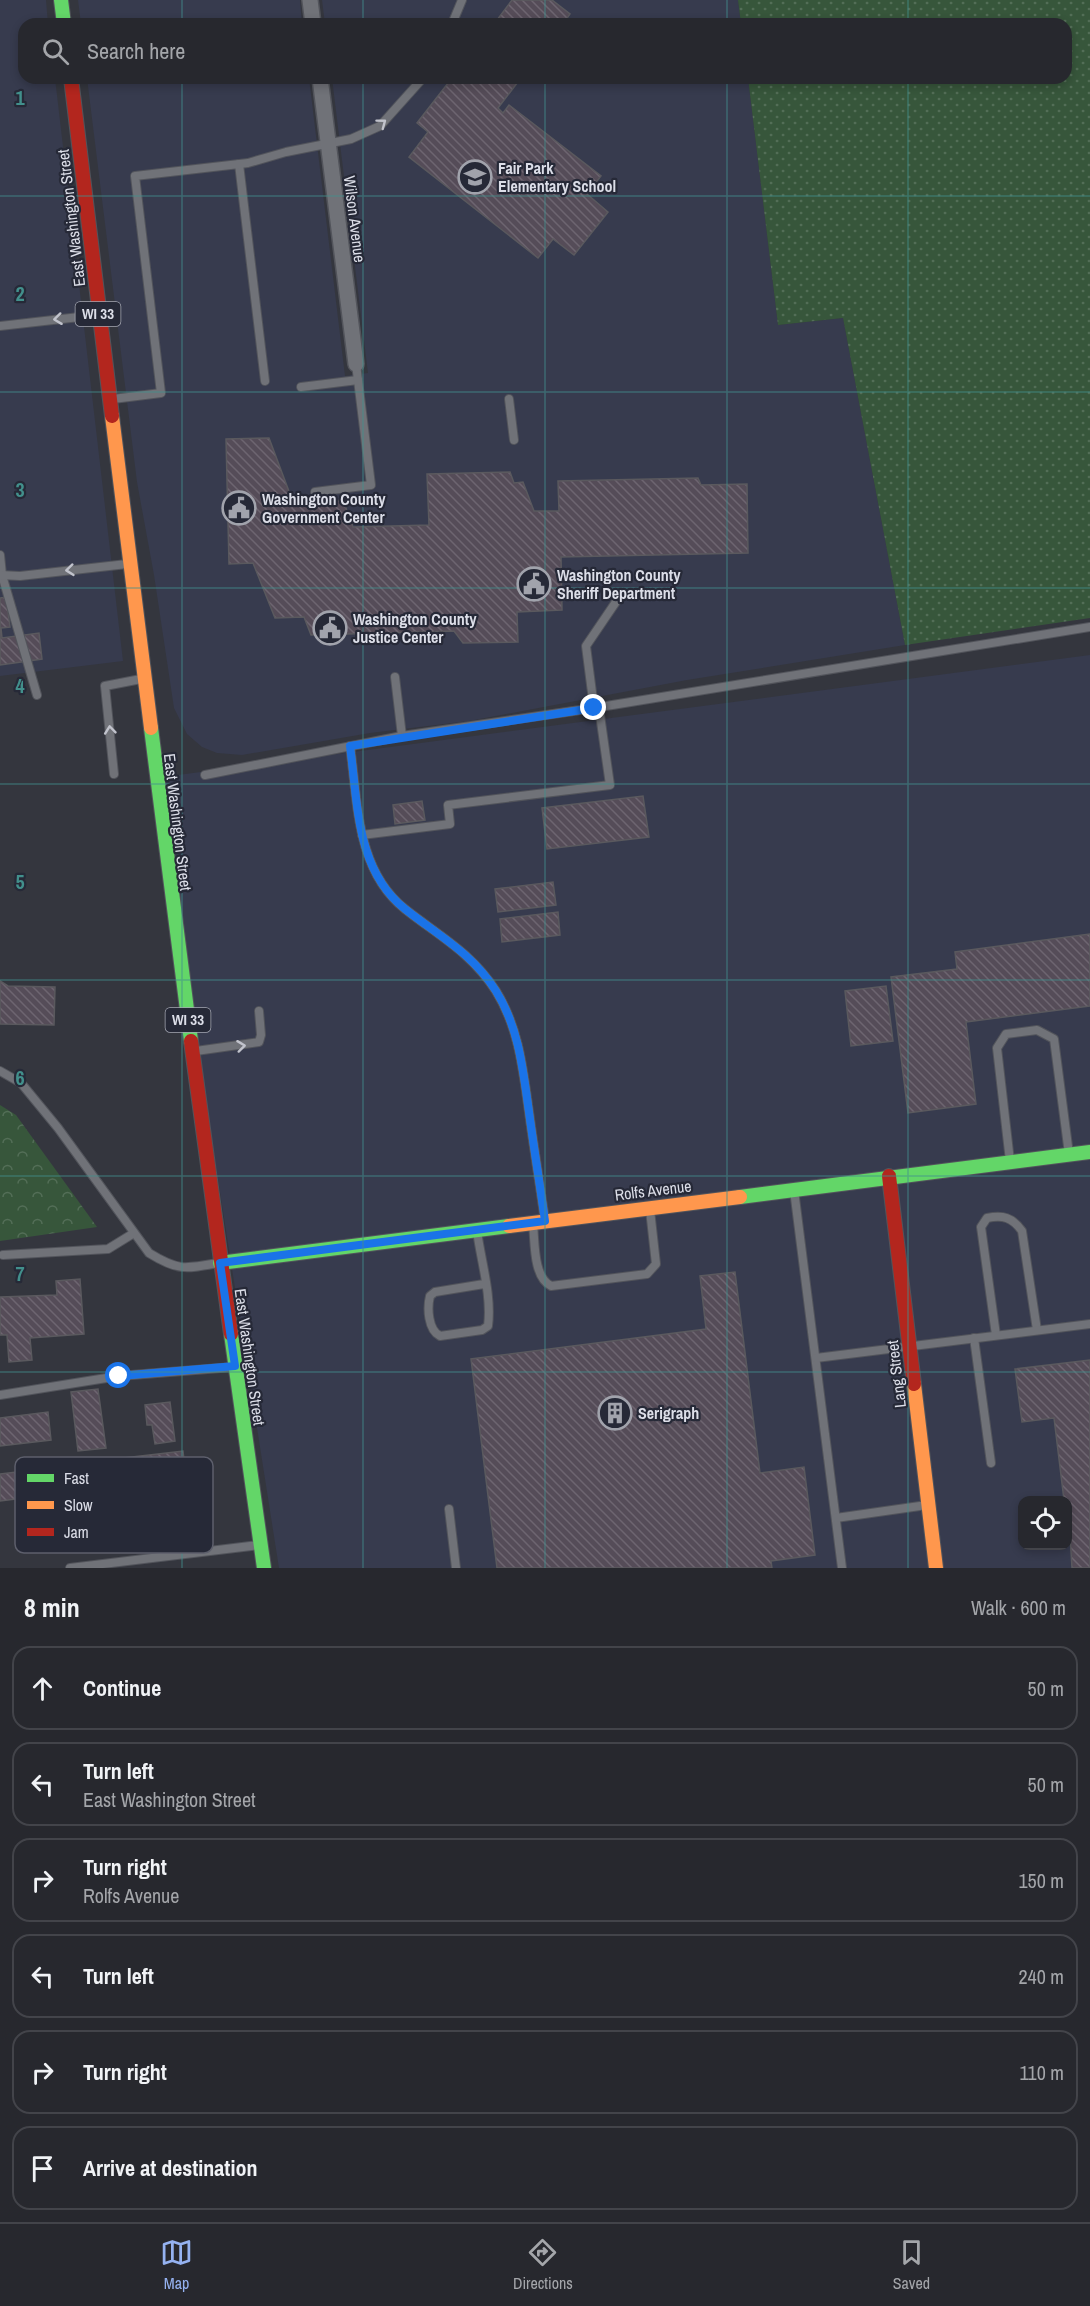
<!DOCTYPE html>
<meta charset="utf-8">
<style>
:root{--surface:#27282e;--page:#2f3036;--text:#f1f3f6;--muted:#a4a6aa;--line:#43444a;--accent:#95b2f1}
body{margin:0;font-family:"Archivo Narrow",sans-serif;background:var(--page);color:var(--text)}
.controls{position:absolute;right:18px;bottom:18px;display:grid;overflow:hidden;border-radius:12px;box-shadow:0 3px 9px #0003}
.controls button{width:54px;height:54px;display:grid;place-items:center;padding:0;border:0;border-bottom:2px solid var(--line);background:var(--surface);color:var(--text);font:30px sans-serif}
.stop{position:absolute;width:18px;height:18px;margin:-14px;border:4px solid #1a73e8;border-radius:50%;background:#fff}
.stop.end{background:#1a73e8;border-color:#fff;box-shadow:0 2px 6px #0008}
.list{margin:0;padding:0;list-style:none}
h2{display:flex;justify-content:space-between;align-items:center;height:78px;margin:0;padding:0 24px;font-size:26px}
h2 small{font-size:20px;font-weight:400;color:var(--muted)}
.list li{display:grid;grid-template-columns:39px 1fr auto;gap:18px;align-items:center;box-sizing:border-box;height:84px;margin:0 12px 12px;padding:0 12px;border:2px solid var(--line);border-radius:18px}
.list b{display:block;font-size:22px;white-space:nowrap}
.list p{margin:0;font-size:20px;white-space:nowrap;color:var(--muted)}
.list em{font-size:20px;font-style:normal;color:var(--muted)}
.icon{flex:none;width:33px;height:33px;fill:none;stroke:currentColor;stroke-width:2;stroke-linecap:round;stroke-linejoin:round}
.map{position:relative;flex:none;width:1090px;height:1568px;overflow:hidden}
.search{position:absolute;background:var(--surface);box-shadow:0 3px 9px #0003;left:18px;right:18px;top:18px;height:66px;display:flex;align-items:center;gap:15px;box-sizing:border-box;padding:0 21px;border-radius:18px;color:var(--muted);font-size:22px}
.sheet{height:654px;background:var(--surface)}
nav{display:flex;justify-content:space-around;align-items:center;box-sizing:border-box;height:84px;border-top:2px solid var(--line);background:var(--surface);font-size:16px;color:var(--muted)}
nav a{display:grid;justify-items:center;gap:3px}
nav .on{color:var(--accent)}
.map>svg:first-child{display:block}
</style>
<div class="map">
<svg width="1090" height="1568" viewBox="0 0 1090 1568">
<defs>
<pattern id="grass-dots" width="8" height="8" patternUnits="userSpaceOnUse" patternTransform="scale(1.5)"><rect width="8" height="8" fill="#37563b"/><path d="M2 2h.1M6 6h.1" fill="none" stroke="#536e57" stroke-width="1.8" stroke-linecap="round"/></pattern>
<pattern id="park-crowns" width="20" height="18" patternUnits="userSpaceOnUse" patternTransform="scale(1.5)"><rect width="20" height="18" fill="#37563b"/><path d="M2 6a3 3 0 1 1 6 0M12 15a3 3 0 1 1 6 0" fill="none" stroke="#536e57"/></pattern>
<pattern id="building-back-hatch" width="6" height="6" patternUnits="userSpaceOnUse" patternTransform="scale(1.5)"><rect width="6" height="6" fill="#554c58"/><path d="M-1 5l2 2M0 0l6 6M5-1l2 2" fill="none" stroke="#6d6570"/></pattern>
</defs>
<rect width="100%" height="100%" fill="#34363e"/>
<g fill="#373b4e" fill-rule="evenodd">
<polygon points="0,0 46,0 48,24 24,24 24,78 55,78 123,661 0,676"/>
<polygon points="78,0 300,0 302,24 81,24"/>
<polygon points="322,0 738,0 741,24 325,24"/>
<polygon points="87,78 309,78 345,376 368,373 332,78 748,78 778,325 843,318 905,645 687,680 469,721 370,733 242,755 217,753 202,747 187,734 174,708 154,575 137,482"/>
<path d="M1090,655V1568H279L155,778ZM1022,1500H1068V1546H1022Z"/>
</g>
<polygon fill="url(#grass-dots)" points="738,0 1090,0 1090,618 905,645 843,318 778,325 748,78 1066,78 1066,24 741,24"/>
<polygon fill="url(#park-crowns)" points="0,1105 16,1115 97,1227 0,1241"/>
<g fill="url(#building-back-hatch)" stroke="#5a595e" stroke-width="1.5">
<polygon points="512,0 552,0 570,14 563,24 494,24"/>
<polygon points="452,78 521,78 498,108 503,113 509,105 601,176 587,194 608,212 574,255 553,239 538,258 409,157 428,132 417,123"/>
<polygon points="269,438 293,502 343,500 353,527 429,525 427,474 510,472 514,483 523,482 534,511 559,511 558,481 698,478 701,485 747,484 748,553 561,557 562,610 517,612 518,642 463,643 454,631 311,635 304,617 275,618 253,563 229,564 226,439"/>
<polygon points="6,597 10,627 1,628 2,638 39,633 42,659 0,665 0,598"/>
<polygon points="643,796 649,837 547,849 542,808"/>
<polygon points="422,801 425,820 395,824 393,805"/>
<polygon points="553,882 556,905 498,912 495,889"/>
<polygon points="558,912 560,935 502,942 500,919"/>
<polygon points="1090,934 1090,1006 966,1022 976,1104 908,1113 891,977 957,969 955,952"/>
<polygon points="0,981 8,986 55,987 54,1025 0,1024"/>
<polygon points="886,986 893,1041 851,1046 845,991"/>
<polygon points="735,1272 760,1473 804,1467 815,1555 771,1561 772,1568 497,1568 471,1359 706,1329 700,1276"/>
<polygon points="80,1279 84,1334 30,1338 32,1360 9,1362 7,1335 0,1335 0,1297 57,1295 56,1281"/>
<polygon points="1090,1360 1090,1568 1072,1568 1068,1500 1064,1500 1054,1418 1022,1422 1015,1369"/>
<polygon points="98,1389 106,1448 78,1451 71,1392"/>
<polygon points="170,1402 175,1441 155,1444 152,1425 147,1425 145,1405"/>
<polygon points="48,1412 51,1440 0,1446 0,1418"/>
<polygon points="183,1451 186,1478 128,1485 124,1458"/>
<polygon points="75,1465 79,1491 0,1501 0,1474"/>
</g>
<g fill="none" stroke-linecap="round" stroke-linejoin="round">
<g stroke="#52545b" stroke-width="10">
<g id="lane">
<polyline points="452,24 462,0"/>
<polyline points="239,164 265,381"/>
<polyline points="0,326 97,315"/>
<polyline points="301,387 358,380"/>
<polyline points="113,399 161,393 135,176 248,163 286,152 351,139 380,126 423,78"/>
<polyline points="509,399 514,440"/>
<polyline points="315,492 371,485 356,364"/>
<polyline points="0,555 2,575 37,695"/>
<polyline points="0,575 20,576 127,564"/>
<polyline points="395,677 402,736"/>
<polyline points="594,708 586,646 622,593"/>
<path d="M350,746C358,803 356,870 405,909C439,936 471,952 496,991C519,1028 523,1070 529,1112C534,1149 540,1185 545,1221"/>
<polyline points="114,774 105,686 141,679"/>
<polyline points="205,775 402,736 594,708 1090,627"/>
<polyline points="362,835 450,824 448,805 610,785 599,708"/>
<polyline points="196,1051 259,1042 261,1035 259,1011"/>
<path d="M0,1071L21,1083L58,1128L149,1253C178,1271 185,1269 218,1263"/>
<polyline points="1010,1161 997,1048 1006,1034 1037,1030 1054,1039 1069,1154"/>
<polyline points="794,1190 842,1568"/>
<path d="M533,1224C535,1242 533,1277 551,1286L647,1274L656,1264L650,1210"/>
<path d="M477,1231C481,1261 492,1296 488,1326L482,1330L440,1336C428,1330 427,1308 430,1296L435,1292L484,1284"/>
<polyline points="3,1255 108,1249 134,1233"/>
<path d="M996,1335L981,1227L987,1218C1003,1215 1012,1217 1022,1231L1037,1330"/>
<polyline points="974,1338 991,1463"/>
<polyline points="816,1358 1090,1324"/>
<polyline points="0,1395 119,1376 233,1367"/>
<polyline points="449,1509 456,1568"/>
<polyline points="836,1518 927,1505"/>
<polyline points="70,1568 259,1545"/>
</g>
</g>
<g stroke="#52545b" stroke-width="18">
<g id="street">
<polyline points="310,0 313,24"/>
<polyline points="320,78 356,364"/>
</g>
</g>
<g stroke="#52545b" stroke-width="16">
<g id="fast">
<polyline points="61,0 64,24"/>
<polyline points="151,728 191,1041"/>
<polyline points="740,1197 1090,1152"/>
<polyline points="220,1263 509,1226"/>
<polyline points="231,1334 264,1568"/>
</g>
</g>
<g stroke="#52545b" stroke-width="16">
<g id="slow">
<polyline points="112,416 151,728"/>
<polyline points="509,1226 740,1197"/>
<polyline points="914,1384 936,1568"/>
</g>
</g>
<g stroke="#52545b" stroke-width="16">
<g id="jam">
<polyline points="71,78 112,416"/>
<polyline points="191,1041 231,1334"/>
<polyline points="889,1176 914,1384"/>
</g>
</g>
<use href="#lane" stroke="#707278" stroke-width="8"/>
<use href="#street" stroke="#707278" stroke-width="15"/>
<use href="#fast" stroke="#63d668" stroke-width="14"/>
<use href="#slow" stroke="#ff974d" stroke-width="14"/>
<use href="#jam" stroke="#b3261e" stroke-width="14"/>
</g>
<defs><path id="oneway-chevron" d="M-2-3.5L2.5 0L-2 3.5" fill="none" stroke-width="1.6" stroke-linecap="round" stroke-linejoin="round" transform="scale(1.5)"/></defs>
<g stroke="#c1c3cc">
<use href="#oneway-chevron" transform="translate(382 123) rotate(-37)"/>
<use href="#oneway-chevron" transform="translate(58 319) rotate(173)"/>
<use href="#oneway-chevron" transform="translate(70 570) rotate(174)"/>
<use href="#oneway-chevron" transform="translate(110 730) rotate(-96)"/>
<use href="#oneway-chevron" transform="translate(241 1046) rotate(-7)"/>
</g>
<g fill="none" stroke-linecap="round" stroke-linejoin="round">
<path stroke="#1a73e8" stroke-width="8" d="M119,1376L235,1366L220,1263L545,1221C540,1185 534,1149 529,1112C523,1070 519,1028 496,991C472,953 439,936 405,909C356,870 358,804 350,746L594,708"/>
</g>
<path fill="none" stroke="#42908c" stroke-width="1.5" stroke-opacity="0.55" d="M182,0V24M363,0V24M545,0V24M727,0V24M908,0V24M182,78V1568M363,78V1568M545,78V1568M727,78V1568M908,78V1568M0,196H1090M0,392H1090M0,588H1090M0,784H1090M0,980H1090M0,1176H1090M0,1372H1090"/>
<defs>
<g id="school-ring" transform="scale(1.725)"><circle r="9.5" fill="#262937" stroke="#a1a3ac" stroke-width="1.5"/><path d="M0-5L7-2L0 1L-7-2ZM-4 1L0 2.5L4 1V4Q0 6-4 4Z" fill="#a1a3ac"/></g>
<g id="civic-ring" transform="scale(1.725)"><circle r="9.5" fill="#262937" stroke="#a1a3ac" stroke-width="1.5"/><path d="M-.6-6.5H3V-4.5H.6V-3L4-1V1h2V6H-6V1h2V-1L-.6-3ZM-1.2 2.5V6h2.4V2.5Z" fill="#a1a3ac"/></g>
<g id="building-ring" transform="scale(1.725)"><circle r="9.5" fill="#262937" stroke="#a1a3ac" stroke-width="1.5"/><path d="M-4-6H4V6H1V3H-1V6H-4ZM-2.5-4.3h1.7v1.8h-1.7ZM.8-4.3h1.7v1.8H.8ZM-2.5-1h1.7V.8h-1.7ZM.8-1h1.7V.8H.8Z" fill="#a1a3ac"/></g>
</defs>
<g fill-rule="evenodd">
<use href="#school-ring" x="475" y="177"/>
<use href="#civic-ring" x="239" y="508"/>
<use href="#civic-ring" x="534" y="584"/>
<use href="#civic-ring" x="330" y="628"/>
<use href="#building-ring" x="615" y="1413"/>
</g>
<g text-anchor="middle" stroke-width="4.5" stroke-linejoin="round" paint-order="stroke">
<g fill="#262937" stroke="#a5a8b3" stroke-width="1.5">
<rect x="75.5" y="302" width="45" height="24" rx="4.5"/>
<rect x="165.5" y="1008" width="45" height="24" rx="4.5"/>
</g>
<g font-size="15" font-weight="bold" fill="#dcdee8">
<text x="98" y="319">WI 33</text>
<text x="188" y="1025">WI 33</text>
</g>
<g font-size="16" font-weight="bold" fill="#dcdee8" stroke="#262937" text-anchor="start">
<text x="498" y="174">Fair Park<tspan x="498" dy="18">Elementary School</tspan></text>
<text x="262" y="505">Washington County<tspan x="262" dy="18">Government Center</tspan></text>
<text x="557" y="581">Washington County<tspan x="557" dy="18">Sheriff Department</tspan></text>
<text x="353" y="625">Washington County<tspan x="353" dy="18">Justice Center</tspan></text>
<text x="638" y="1419">Serigraph</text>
</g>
<g font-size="16" fill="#dcdee8" stroke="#262937">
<text transform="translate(71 218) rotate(-97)" y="6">East Washington Street</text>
<text transform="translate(355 219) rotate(83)" y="6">Wilson Avenue</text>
<text transform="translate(178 822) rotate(83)" y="6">East Washington Street</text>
<text transform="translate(653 1190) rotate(-7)" y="6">Rolfs Avenue</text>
<text transform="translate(250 1357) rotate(82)" y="6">East Washington Street</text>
<text transform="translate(896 1374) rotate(-97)" y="6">Lang Street</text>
</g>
</g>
<rect x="15" y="1457" width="198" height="96" rx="9" fill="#262937" stroke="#5d5f6c" stroke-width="1.5"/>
<rect x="27" y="1474" width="27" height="8" fill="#63d668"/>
<rect x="27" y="1501" width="27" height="8" fill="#ff974d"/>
<rect x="27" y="1528" width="27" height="8" fill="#b3261e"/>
<g font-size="16" fill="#dcdee8">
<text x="64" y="1484">Fast</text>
<text x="64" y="1511">Slow</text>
<text x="64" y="1538">Jam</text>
</g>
<g font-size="20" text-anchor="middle" font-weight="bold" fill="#42908c" stroke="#262937" stroke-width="4.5" stroke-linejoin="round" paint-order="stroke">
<text x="20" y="105">1</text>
<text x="20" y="301">2</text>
<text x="20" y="497">3</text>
<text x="20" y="693">4</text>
<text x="20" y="889">5</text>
<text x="20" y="1085">6</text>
<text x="20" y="1281">7</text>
</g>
</svg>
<div class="controls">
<button><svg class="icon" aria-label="locate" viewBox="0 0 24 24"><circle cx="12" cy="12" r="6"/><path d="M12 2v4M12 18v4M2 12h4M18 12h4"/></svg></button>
</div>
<div class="stop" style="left:119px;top:1376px"></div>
<div class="stop end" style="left:594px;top:708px"></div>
<div class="search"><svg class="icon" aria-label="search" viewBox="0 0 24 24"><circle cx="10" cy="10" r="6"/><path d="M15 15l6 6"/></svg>Search here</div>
</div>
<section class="sheet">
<h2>8 min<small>Walk · 600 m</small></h2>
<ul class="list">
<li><svg class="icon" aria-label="ahead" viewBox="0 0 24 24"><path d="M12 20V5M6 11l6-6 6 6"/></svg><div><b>Continue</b></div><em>50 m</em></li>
<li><svg class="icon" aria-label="left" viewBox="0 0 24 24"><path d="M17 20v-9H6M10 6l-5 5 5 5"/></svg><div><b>Turn left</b><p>East Washington Street</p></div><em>50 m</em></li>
<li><svg class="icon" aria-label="right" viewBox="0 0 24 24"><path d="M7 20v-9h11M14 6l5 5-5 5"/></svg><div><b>Turn right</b><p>Rolfs Avenue</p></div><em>150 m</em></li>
<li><svg class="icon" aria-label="left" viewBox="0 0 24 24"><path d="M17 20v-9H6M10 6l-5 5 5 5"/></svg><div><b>Turn left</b></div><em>240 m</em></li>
<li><svg class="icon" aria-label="right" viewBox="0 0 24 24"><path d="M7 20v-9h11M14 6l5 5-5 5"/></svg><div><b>Turn right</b></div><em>110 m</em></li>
<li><svg class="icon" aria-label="arrive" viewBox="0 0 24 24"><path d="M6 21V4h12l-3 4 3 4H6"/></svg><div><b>Arrive at destination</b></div></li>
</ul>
</section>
<nav>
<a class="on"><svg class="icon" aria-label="map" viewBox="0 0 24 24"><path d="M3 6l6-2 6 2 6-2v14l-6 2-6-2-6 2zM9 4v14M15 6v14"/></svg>Map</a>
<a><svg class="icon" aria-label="directions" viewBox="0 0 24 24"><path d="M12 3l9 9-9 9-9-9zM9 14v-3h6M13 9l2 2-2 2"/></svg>Directions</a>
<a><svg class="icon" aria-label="saved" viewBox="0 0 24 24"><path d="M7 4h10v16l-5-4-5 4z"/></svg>Saved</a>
</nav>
